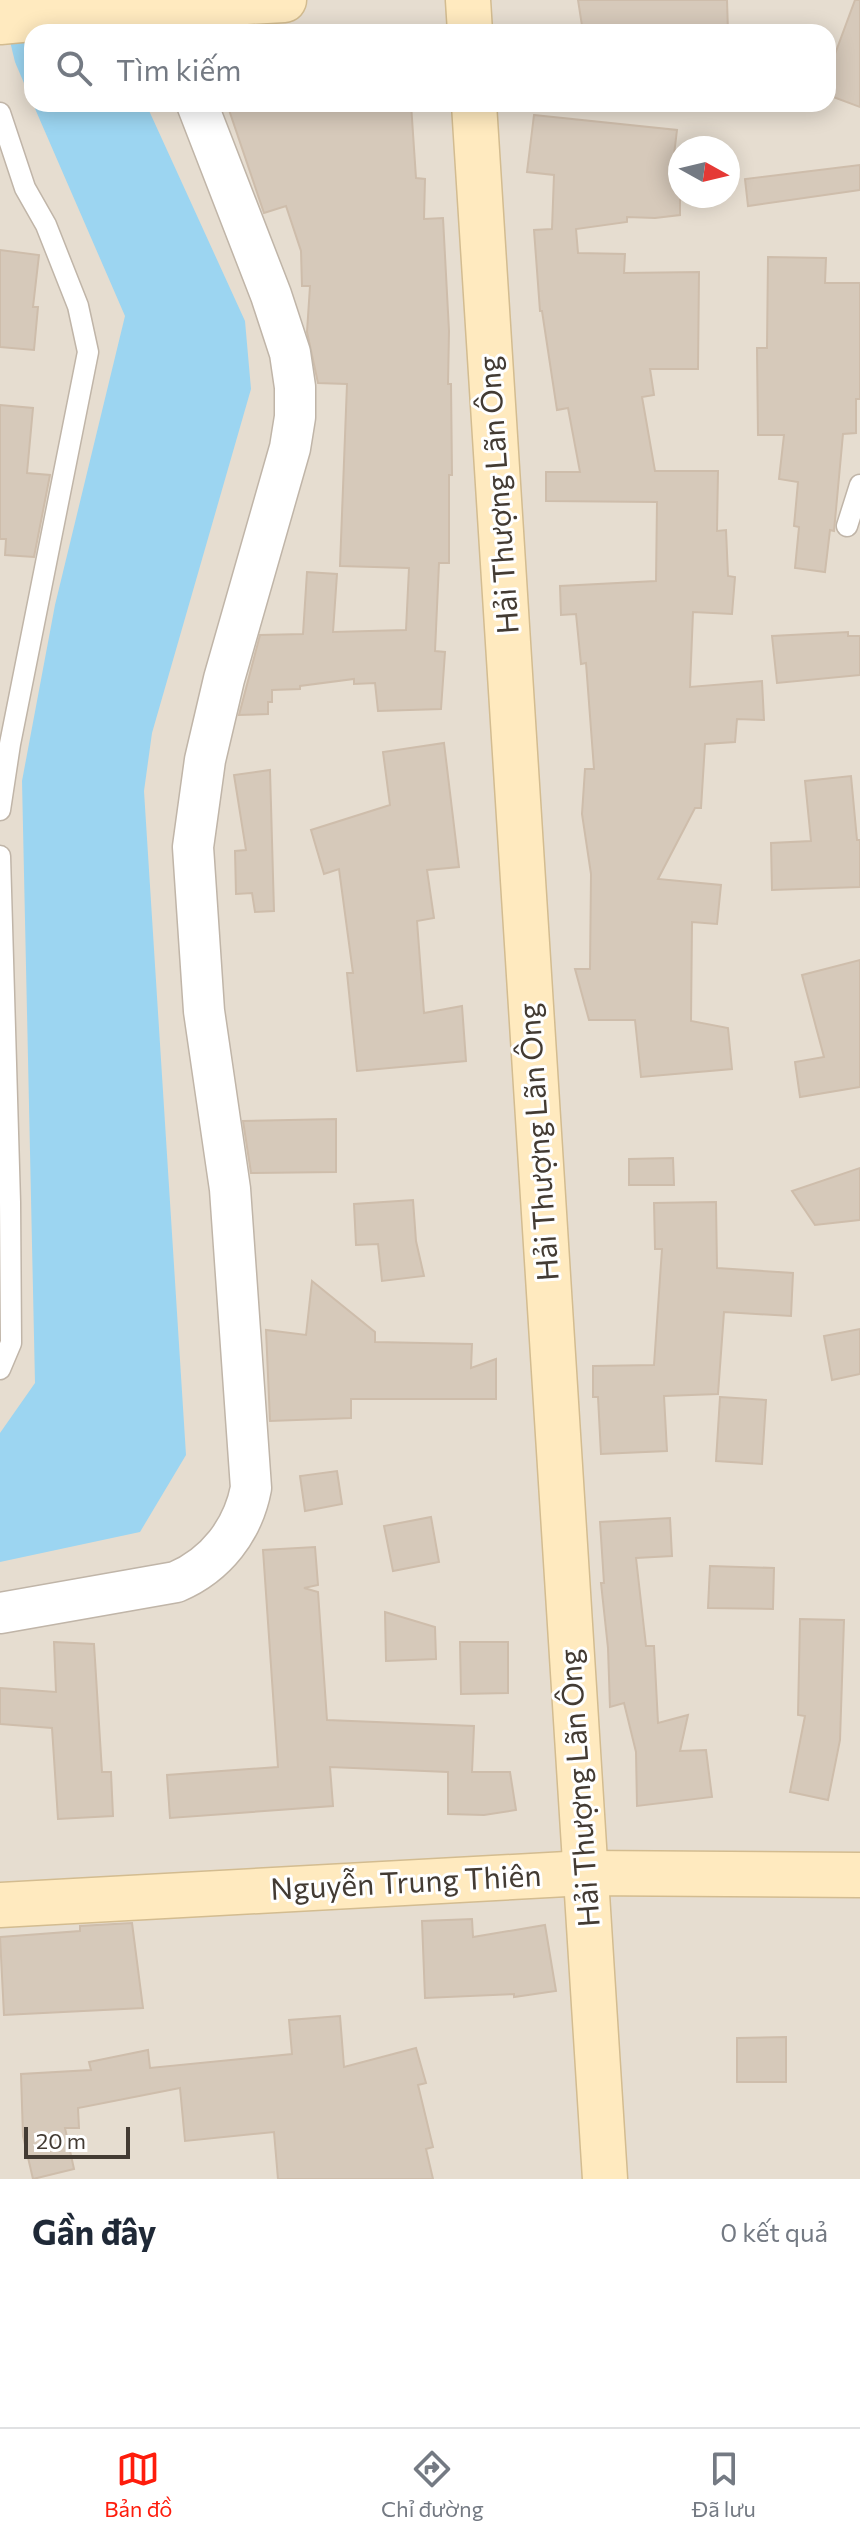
<!DOCTYPE html>
<html lang="vi">
<meta charset="utf-8">
<style>
:root{--surface:#fff;--page:#f6f6f7;--text:#1f2937;--muted:#747a83;--line:#e0e1e3;--accent:#fe1c0c}
body{margin:0;font-family:Commissioner,sans-serif;background:var(--page);color:var(--text)}
.compass{position:absolute;left:668px;top:136px;width:72px;height:72px;border-radius:50%;background:var(--surface);box-shadow:0 4px 20px #0003;rotate:98deg}
.scale{position:absolute;left:24px;bottom:20px;width:106px;box-sizing:border-box;padding-left:8px;border:4px solid #433b33;border-top:0;font-size:22px;line-height:28px;white-space:nowrap;color:#433b33;-webkit-text-stroke:6px #fff;paint-order:stroke}
.list{margin:0;padding:0;list-style:none}
h2{display:flex;justify-content:space-between;align-items:center;height:104px;margin:0;padding:0 32px;font-size:34px}
h2 small{font-size:26px;font-weight:400;color:var(--muted)}
.icon{flex:none;width:44px;height:44px;fill:none;stroke:currentColor;stroke-width:2;stroke-linecap:round;stroke-linejoin:round}
.map{position:relative;flex:none;width:860px;height:2179px;overflow:hidden}
.search{position:absolute;background:var(--surface);box-shadow:0 4px 20px #0003;left:24px;right:24px;top:24px;height:88px;display:flex;align-items:center;gap:20px;box-sizing:border-box;padding:0 28px;border-radius:24px;color:var(--muted);font-size:30px}
.sheet{height:248px;background:var(--surface)}
nav{display:flex;justify-content:space-around;align-items:center;box-sizing:border-box;height:112px;border-top:2px solid var(--line);background:var(--surface);font-size:22px;color:var(--muted)}
nav a{display:grid;justify-items:center;gap:4px}
nav .on{color:var(--accent)}
.map>svg:first-child{display:block}
</style>
<div class="map">
<svg width="860" height="2179" viewBox="0 0 860 2179">
<rect width="100%" height="100%" fill="#f2ece2"/>
<path fill="#e6ddd0" fill-rule="evenodd" d="M0,0H860V2179H0ZM32,32H828V104H32ZM680,148H728V196H680Z"/>
<g fill="#9cd5f1">
<polygon points="0,0 32,32 32,102 15,62"/>
<polygon points="33,104 146,104 245,321 251,389 152,733 144,791 186,1455 140,1532 0,1562 0,1433 35,1383 22,781 55,605 125,316"/>
</g>
<g fill="#d6c9ba" stroke="#cebdab" stroke-width="2">
<polygon points="578,0 727,0 728,32 583,32"/>
<polygon points="855,0 860,0 860,107 828,95 828,73"/>
<polygon points="227,104 411,104 416,178 425,179 424,219 443,218 449,331 448,384 451,384 452,475 449,475 449,563 439,563 435,651 445,652 441,709 378,711 375,683 354,684 354,679 300,686 300,689 272,690 272,702 268,702 268,714 239,715 260,635 303,634 307,572 337,574 333,632 406,630 409,568 340,566 347,384 318,383 307,332 310,286 302,286 301,251 286,206 264,213"/>
<polygon points="534,115 677,130 672,171 680,173 680,215 655,218 627,217 627,222 576,229 578,253 625,254 624,273 699,272 698,369 650,369 654,395 642,397 655,471 718,471 717,531 726,530 728,576 735,577 732,614 693,612 690,687 762,681 764,720 737,719 735,742 705,744 701,808 695,808 658,879 721,885 717,924 692,922 691,1021 728,1028 732,1069 641,1077 635,1020 589,1020 575,969 590,969 591,874 582,814 585,769 594,769 586,663 581,664 576,614 561,615 560,586 656,581 657,502 546,501 546,472 580,472 568,408 557,410 542,311 540,311 534,230 552,229 554,175 527,172"/>
<polygon points="860,165 860,190 748,206 745,179"/>
<polygon points="0,250 39,255 33,307 38,307 34,350 0,347"/>
<polygon points="768,257 826,258 825,283 860,283 860,399 856,399 856,433 843,434 834,531 830,530 825,572 795,568 799,527 794,526 798,482 779,479 784,435 758,435 757,348 767,348"/>
<polygon points="0,405 33,408 27,473 50,475 34,557 5,555 6,539 0,539"/>
<polygon points="848,632 848,636 860,636 860,675 777,683 772,636"/>
<polygon points="444,743 459,867 427,870 434,918 417,921 424,1013 462,1006 466,1061 357,1071 347,973 353,973 339,869 324,874 311,830 390,805 383,752"/>
<polygon points="270,770 274,911 255,912 252,893 236,894 235,851 246,850 234,775"/>
<polygon points="851,776 857,840 860,840 860,887 772,890 771,843 811,841 805,781"/>
<polygon points="860,960 860,1087 800,1097 795,1062 824,1057 802,975"/>
<polygon points="336,1119 336,1172 251,1173 243,1121"/>
<polygon points="673,1158 674,1185 629,1185 629,1159"/>
<polygon points="860,1168 860,1220 815,1225 792,1191"/>
<polygon points="413,1200 416,1241 424,1276 382,1281 378,1244 356,1245 354,1204"/>
<polygon points="716,1202 717,1268 793,1273 791,1316 724,1312 718,1394 664,1396 667,1451 601,1454 598,1397 593,1397 593,1366 654,1365 662,1249 655,1249 654,1203"/>
<polygon points="312,1281 375,1332 375,1342 472,1344 471,1368 496,1359 496,1399 351,1399 351,1418 270,1421 266,1330 306,1335"/>
<polygon points="860,1329 860,1374 832,1380 824,1336"/>
<polygon points="720,1397 766,1400 762,1464 716,1461"/>
<polygon points="337,1471 342,1504 305,1511 300,1476"/>
<polygon points="431,1517 439,1562 393,1571 384,1526"/>
<polygon points="670,1518 672,1556 636,1558 646,1646 654,1646 658,1723 688,1715 680,1751 706,1750 712,1797 637,1806 636,1752 624,1703 610,1707 608,1648 601,1583 604,1583 600,1522"/>
<polygon points="315,1547 318,1585 304,1588 318,1592 327,1720 474,1726 472,1772 510,1772 516,1810 484,1815 448,1814 448,1772 330,1767 333,1806 170,1818 167,1775 278,1767 263,1550"/>
<polygon points="710,1566 774,1568 773,1609 708,1608"/>
<polygon points="385,1612 435,1627 436,1659 386,1661"/>
<polygon points="800,1619 844,1620 840,1740 828,1800 790,1792 805,1716 798,1715"/>
<polygon points="54,1642 94,1644 102,1772 111,1772 113,1816 58,1819 52,1728 0,1724 0,1688 56,1692"/>
<polygon points="460,1642 508,1642 508,1693 461,1694"/>
<polygon points="472,1919 473,1937 545,1925 556,1991 514,1997 514,1994 425,1998 422,1921"/>
<polygon points="132,1923 143,2008 4,2015 0,1937 80,1931 80,1926"/>
<polygon points="340,2016 344,2067 416,2048 426,2083 418,2085 433,2147 426,2149 433,2179 278,2179 274,2132 185,2141 180,2088 78,2108 79,2128 65,2128 74,2169 33,2179 23,2136 21,2074 91,2070 89,2062 148,2050 150,2068 292,2054 289,2020"/>
<polygon points="786,2037 786,2082 737,2082 737,2038"/>
</g>
<g fill="none" stroke-linecap="round" stroke-linejoin="round">
<g stroke="#c0b5a8" stroke-width="23">
<g id="lane">
<polyline points="0,113 25,188 46,225 78,306 88,352 10,744 0,810"/>
<polyline points="847,526 860,485"/>
<polyline points="0,856 10,1202 11,1343 0,1369"/>
</g>
</g>
<g stroke="#c0b5a8" stroke-width="43">
<path id="street" d="M0,1613L176,1582C216,1565 243,1530 251,1488L230,1189L204,1011L193,847L205,760L224,679L290,448L295,417V387L290,353L271,295L197,104"/>
</g>
<g stroke="#d3bc90" stroke-width="47">
<g id="secondary">
<polyline points="468,0 470,32"/>
<polyline points="0,22 156,7 284,0"/>
<polyline points="474,104 605,2179"/>
<polyline points="0,1905 585,1873 860,1875"/>
</g>
</g>
<use href="#lane" stroke="#fff" stroke-width="20"/>
<use href="#street" stroke="#fff" stroke-width="40"/>
<use href="#secondary" stroke="#ffeabf" stroke-width="44"/>
</g>
<g text-anchor="middle" stroke-width="6" stroke-linejoin="round" paint-order="stroke">
<g font-size="30" fill="#433b33" stroke="#fff">
<text transform="translate(499 495) rotate(-94)" y="10">Hải Thượng Lãn Ông</text>
<text transform="translate(539 1142) rotate(-94)" y="10">Hải Thượng Lãn Ông</text>
<text transform="translate(580 1788) rotate(-94)" y="10">Hải Thượng Lãn Ông</text>
<text transform="translate(406 1883) rotate(-3)" y="10">Nguyễn Trung Thiên</text>
</g>
</g>
</svg>
<svg class="compass" viewBox="-18 -18 36 36"><path d="M0-13l5 13h-10z" fill="#e53935"/><path d="M0 13l5-13h-10z" fill="#747a83"/></svg>
<div class="scale">20 m</div>
<div class="search"><svg class="icon" aria-label="search" viewBox="0 0 24 24"><circle cx="10" cy="10" r="6"/><path d="M15 15l6 6"/></svg>Tìm kiếm</div>
</div>
<section class="sheet">
<h2>Gần đây<small>0 kết quả</small></h2>
<ul class="list">
</ul>
</section>
<nav>
<a class="on"><svg class="icon" aria-label="map" viewBox="0 0 24 24"><path d="M3 6l6-2 6 2 6-2v14l-6 2-6-2-6 2zM9 4v14M15 6v14"/></svg>Bản đồ</a>
<a><svg class="icon" aria-label="directions" viewBox="0 0 24 24"><path d="M12 3l9 9-9 9-9-9zM9 14v-3h6M13 9l2 2-2 2"/></svg>Chỉ đường</a>
<a><svg class="icon" aria-label="saved" viewBox="0 0 24 24"><path d="M7 4h10v16l-5-4-5 4z"/></svg>Đã lưu</a>
</nav>
